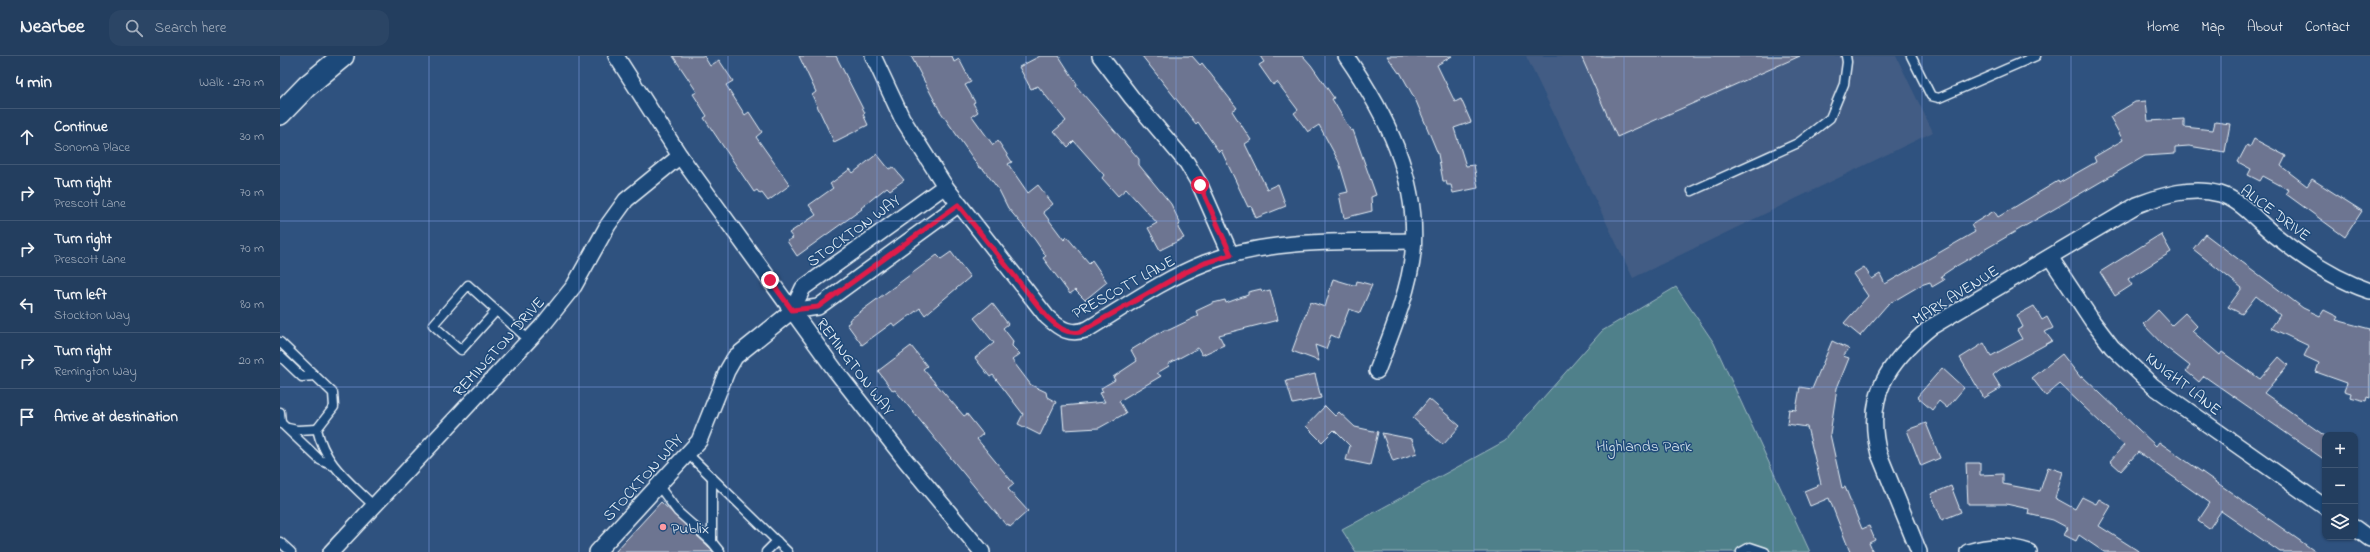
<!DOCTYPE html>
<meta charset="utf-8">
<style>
:root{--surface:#233e5f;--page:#2b4565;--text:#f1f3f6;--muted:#a3aebd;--line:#405774}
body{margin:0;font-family:"Indie Flower",sans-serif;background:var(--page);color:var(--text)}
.controls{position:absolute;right:12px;bottom:12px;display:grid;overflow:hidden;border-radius:8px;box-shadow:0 1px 3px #0004}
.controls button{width:36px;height:36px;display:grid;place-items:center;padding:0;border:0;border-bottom:1px solid var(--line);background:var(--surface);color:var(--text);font:20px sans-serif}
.stop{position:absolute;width:12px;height:12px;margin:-9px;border:3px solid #e11d48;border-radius:50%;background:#fff}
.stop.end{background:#e11d48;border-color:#fff;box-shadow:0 1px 4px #0008}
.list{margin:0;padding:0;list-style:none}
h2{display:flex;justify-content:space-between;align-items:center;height:52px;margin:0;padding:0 16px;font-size:17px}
h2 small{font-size:13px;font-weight:400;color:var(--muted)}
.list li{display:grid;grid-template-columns:26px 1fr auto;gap:12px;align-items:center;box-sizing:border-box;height:56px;padding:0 16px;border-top:1px solid var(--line)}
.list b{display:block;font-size:15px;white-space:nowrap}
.list p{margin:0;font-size:13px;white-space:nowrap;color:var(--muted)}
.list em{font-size:13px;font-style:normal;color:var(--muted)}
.icon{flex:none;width:22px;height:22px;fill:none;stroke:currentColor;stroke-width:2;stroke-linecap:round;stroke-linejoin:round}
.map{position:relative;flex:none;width:2090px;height:496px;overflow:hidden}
header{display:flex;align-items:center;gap:24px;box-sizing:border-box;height:56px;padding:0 20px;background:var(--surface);border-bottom:1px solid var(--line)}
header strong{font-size:19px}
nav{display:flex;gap:22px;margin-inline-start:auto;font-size:14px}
.search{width:280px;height:36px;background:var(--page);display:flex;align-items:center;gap:10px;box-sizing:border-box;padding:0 14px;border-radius:12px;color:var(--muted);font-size:15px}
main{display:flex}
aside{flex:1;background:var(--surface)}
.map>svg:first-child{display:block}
</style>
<header>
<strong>Nearbee</strong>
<div class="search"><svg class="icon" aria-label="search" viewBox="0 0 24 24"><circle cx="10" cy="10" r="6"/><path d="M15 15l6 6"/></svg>Search here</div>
<nav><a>Home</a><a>Map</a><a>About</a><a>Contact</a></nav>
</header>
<main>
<aside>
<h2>4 min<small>Walk · 270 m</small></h2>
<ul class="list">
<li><svg class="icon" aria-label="ahead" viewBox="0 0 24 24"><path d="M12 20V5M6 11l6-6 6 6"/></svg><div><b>Continue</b><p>Sonoma Place</p></div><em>30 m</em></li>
<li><svg class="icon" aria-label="right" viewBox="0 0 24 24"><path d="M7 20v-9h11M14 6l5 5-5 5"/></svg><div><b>Turn right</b><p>Prescott Lane</p></div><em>70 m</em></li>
<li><svg class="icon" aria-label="right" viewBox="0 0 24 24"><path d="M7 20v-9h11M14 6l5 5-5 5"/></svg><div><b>Turn right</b><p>Prescott Lane</p></div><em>70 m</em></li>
<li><svg class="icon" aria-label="left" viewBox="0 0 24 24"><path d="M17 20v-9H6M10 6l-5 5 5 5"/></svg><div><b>Turn left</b><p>Stockton Way</p></div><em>80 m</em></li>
<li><svg class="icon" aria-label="right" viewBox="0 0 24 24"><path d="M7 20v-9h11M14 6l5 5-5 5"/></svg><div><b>Turn right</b><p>Remington Way</p></div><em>20 m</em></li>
<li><svg class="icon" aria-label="arrive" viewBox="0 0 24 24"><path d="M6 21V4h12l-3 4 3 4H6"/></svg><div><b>Arrive at destination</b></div></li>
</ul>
</aside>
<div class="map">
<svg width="2090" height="496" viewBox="0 0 2090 496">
<rect width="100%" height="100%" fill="#2f527f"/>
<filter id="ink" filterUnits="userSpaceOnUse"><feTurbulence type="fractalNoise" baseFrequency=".025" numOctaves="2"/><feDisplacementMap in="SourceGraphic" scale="8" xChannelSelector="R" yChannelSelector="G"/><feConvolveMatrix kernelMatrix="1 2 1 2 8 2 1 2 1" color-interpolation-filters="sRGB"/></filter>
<g filter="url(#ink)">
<polygon fill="#425c84" points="1246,0 1616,0 1653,76 1353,222"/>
<polygon fill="#4f808a" stroke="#9cb8c1" points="1396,231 1434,287 1530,496 1076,496 1062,474 1225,385 1322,275"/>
<g fill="#6d7491" stroke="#e8f1f8">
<polygon points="393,0 424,0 430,10 439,4 453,25 446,29 465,59 469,56 482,76 476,81 510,129 488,145 482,137 480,138 477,134 474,136 424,62 427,60 413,38 417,36"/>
<polygon points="519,0 556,0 585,57 583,58 588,69 554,86 532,39 536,36"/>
<polygon points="631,0 672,0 674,6 679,3 691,26 685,29 695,46 693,47 698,56 692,60 713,89 718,85 732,106 728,108 748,137 758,129 773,148 763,156 784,184 787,181 809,207 812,204 827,226 805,244 795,234 790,238 763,202 766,200 755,184 728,152 719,134 704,114 699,111 660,55"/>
<polygon points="760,0 779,0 797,28 796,30 859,103 859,109 891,148 900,167 898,172 904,182 880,194 868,172 877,167 846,133 838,140 822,122 824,119 794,85 788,91 774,75 786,65 758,30 751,33 739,11"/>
<polygon points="862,0 912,0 920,9 922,7 957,52 952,55 971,84 965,88 987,133 998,128 1006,150 976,162 971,150 968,151 941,94 939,96 918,66 916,68"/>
<polygon points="980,0 1023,0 1031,9 1054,42 1052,43 1071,75 1073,74 1096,139 1091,141 1092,155 1064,162 1059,138 1068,136 1059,106 1039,69 1028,76 1014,57 1018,54 997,26 993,29 979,9 984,6"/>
<polygon points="1107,0 1172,0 1157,9 1175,46 1181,43 1191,66 1174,72 1186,110 1194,109 1198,132 1173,137 1171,129 1167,129 1166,125 1163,125 1158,98 1136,45 1120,16 1119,17"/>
<polygon points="1301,0 1520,0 1337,81"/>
<polygon points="1866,45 1868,65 1904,63 1904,71 1933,74 1935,66 1950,68 1945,96 1909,90 1895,91 1895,98 1865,100 1673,212 1661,220 1664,224 1652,231 1650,226 1641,229 1607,249 1580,280 1564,267 1588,240 1573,218 1584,211 1592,223 1600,218 1605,228 1695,176 1691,169 1714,155 1718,161 1778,125 1779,127 1816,106 1814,101 1843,84 1830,61 1855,46"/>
<polygon points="1974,83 2006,100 2001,110 2027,130 2032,123 2082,155 2065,181 2006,138 2009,134 1983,120 1980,125 1968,119 1971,113 1958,106 1967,89 1970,91"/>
<polygon points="597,98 609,113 613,111 624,124 610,134 607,131 581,152 582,153 517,200 507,185 513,182 509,177 536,159 529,149 553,132 550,128 570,113 573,117"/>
<polygon points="1881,178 1891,196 1848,223 1852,229 1835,240 1820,216"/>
<polygon points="1925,178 2023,252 2040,260 2044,254 2058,261 2056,264 2090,273 2090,342 2087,341 2086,345 2070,341 2071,337 2064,335 2067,327 2036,316 2039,307 2024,300 2029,290 1991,272 2000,259 1976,240 1962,258 1948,251 1962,232 1913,193"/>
<polygon points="671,196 690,221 645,259 640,252 615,271 612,267 582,289 567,268 570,266 569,264 657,199 661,203"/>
<polygon points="1053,223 1073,229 1076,229 1077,225 1092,229 1080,257 1069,253 1058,282 1051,279 1046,293 1035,289 1039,305 1012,295 1030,246 1045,251"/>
<polygon points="981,233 982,236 990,234 998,264 939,279 944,289 922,299 918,292 888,308 889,310 877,317 881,320 839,345 846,357 819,372 784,374 782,350 825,346 820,337 823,336 821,332 835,324 833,321 857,305 851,294 884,274 889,274 918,260 916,255 933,247 945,244 946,247 968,239 968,236"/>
<polygon points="712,247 728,268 723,272 733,285 732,290 740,298 732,304 751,329 766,336 767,341 776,346 760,379 738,368 743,358 713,319 710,321 695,302 714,287 694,262"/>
<polygon points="1754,250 1762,264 1767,261 1773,272 1765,276 1772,285 1719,314 1713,319 1721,332 1704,342 1680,302 1704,287 1711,300 1742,283 1737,274 1743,271 1737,259"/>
<polygon points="1878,254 1892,269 1905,257 1917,270 1912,275 1940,299 1942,296 1980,323 1999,301 2008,309 1984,337 2045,380 2045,404 1924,320 1919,326 1906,315 1910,310 1883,289 1863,268"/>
<polygon points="1552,285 1569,293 1563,300 1569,302 1557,332 1550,378 1562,432 1565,431 1582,473 1589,470 1595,484 1589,487 1593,496 1570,496 1549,442 1530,450 1524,435 1541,428 1527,371 1507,368 1509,353 1516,354 1520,331 1532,333"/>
<polygon points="631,290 647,310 643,313 684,360 687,358 703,378 697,383 734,428 728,433 748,455 730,471 728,468 726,469 615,334 613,335 598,315"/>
<polygon points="1782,298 1801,322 1802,320 1876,390 1879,386 2036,496 2000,496 1941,455 1929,473 1918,465 1930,447 1858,396 1841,415 1830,405 1844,389 1780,328 1766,340 1752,322"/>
<polygon points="1662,312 1684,332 1667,352 1659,345 1652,354 1637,341"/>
<polygon points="1035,318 1041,342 1013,348 1006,325"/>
<polygon points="1149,343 1180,370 1163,389 1133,362"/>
<polygon points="1045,350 1055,360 1059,356 1075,371 1098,376 1090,409 1066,404 1070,390 1054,374 1042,386 1026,370"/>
<polygon points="1646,367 1660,402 1641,410 1627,374"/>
<polygon points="1102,377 1132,383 1137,397 1113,405"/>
<polygon points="1686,407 1700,407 1700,419 1723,418 1723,428 1760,435 1768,411 1783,416 1775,442 1795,453 1802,441 1816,448 1819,443 1831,450 1819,470 1860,496 1824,496 1799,479 1796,485 1784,479 1788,472 1773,464 1748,458 1749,453 1726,448 1688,448"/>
<polygon points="1671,430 1681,456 1662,464 1651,438"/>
<polygon points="381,446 428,490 433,496 335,496"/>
</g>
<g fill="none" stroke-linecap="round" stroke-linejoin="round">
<g stroke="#e8f1f8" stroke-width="11">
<g id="lane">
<polyline points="1631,0 1651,40 1659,42 1756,0"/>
<polyline points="1412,135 1518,87 1550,62 1564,28 1567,6 1566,0"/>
<polyline points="216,255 181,294 153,269 188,229 249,284"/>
<path d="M0,286L53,337L54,351L37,373C45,409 69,425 94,450"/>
<polyline points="0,300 22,321 35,320"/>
<polyline points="0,356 1,367"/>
<polyline points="0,366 40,404 51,409"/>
<polyline points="8,372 17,374 37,373"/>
<polyline points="407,397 508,496"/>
<polyline points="432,422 432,486 440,496"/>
<polyline points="378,429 398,456 432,486"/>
<polyline points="0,486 11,496"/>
<polyline points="486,496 497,485"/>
<polyline points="1461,496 1470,491 1485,496"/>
</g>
</g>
<g stroke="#e8f1f8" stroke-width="18">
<g id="street">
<polyline points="336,0 400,100 555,314 626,405 702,496"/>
<path d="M593,0L622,62L665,130L767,261C780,273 790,280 808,273C846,250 884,223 925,207C991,182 1064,186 1133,185"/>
<polyline points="820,0 852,42 907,107 920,129 951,199"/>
<path d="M1066,0C1106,58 1139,123 1133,196C1130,233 1110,281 1097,315"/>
<polyline points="1770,201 1813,266 1832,291 1873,330 2045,451"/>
<polyline points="512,255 538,251 678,149"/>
<polyline points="2075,472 2090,483"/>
<polyline points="51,496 263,269 294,230 328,169 346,144 400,100"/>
<polyline points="317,496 419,385 447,315 455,301 512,255 523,232 665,130"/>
<path d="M1639,496L1599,398C1584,340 1608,306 1651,271L1857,149C1883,139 1911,130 1940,138C1961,144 1979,167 1996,180C2023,202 2057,224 2090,235"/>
<path d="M1688,496C1707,490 1729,489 1749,496"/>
</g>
</g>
<g stroke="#e8f1f8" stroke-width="24">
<polyline id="secondary" points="0,58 27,30 63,0"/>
</g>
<use href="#lane" stroke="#1f4a7a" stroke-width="8"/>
<use href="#street" stroke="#1f4a7a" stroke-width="15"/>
<use href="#secondary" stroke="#1f4a7a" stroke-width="21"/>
</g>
</g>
<g fill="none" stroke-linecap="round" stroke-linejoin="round" filter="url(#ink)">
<path stroke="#e11d48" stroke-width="5" d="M490,224L512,254L538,251L678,149L767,261C777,270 786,279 800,276L902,218L925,207L951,199L920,129"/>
</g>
<path fill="none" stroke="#82a0e8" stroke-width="1" stroke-opacity="0.55" d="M149,0V496M299,0V496M448,0V496M597,0V496M746,0V496M896,0V496M1045,0V496M1194,0V496M1344,0V496M1493,0V496M1642,0V496M1791,0V496M1941,0V496M0,165H2090M0,331H2090"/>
<circle fill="#ff9aa2" stroke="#1f4a7a" stroke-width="1.5" cx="383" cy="471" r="4"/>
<g text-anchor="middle" stroke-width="3" stroke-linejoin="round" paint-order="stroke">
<g font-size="16" fill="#e8f1f8" stroke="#1f4a7a">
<text transform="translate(1996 156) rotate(37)" y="6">ALICE DRIVE</text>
<text transform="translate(573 174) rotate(-36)" y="6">STOCKTON WAY</text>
<text transform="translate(843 230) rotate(-29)" y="6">PRESCOTT LANE</text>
<text transform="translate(1675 238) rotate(-32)" y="6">MARK AVENUE</text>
<text transform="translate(218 290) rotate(-48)" y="6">REMINGTON DRIVE</text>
<text transform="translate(576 310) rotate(53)" y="6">REMINGTON WAY</text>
<text transform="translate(1904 327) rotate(38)" y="6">KNIGHT LANE</text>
<text transform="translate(362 421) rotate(-48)" y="6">STOCKTON WAY</text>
</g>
<g font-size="16" fill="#d1e0e8" stroke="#1f4a7a">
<text x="1364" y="395">Highlands Park</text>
</g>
<g font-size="16" fill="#e8f1f8" stroke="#1f4a7a" text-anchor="start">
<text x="391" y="477">Publix</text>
</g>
</g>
</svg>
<div class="controls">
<button>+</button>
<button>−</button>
<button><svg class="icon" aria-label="layers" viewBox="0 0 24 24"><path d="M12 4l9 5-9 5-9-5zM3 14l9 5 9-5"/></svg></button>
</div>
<div class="stop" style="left:920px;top:129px"></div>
<div class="stop end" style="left:490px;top:224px"></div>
</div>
</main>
